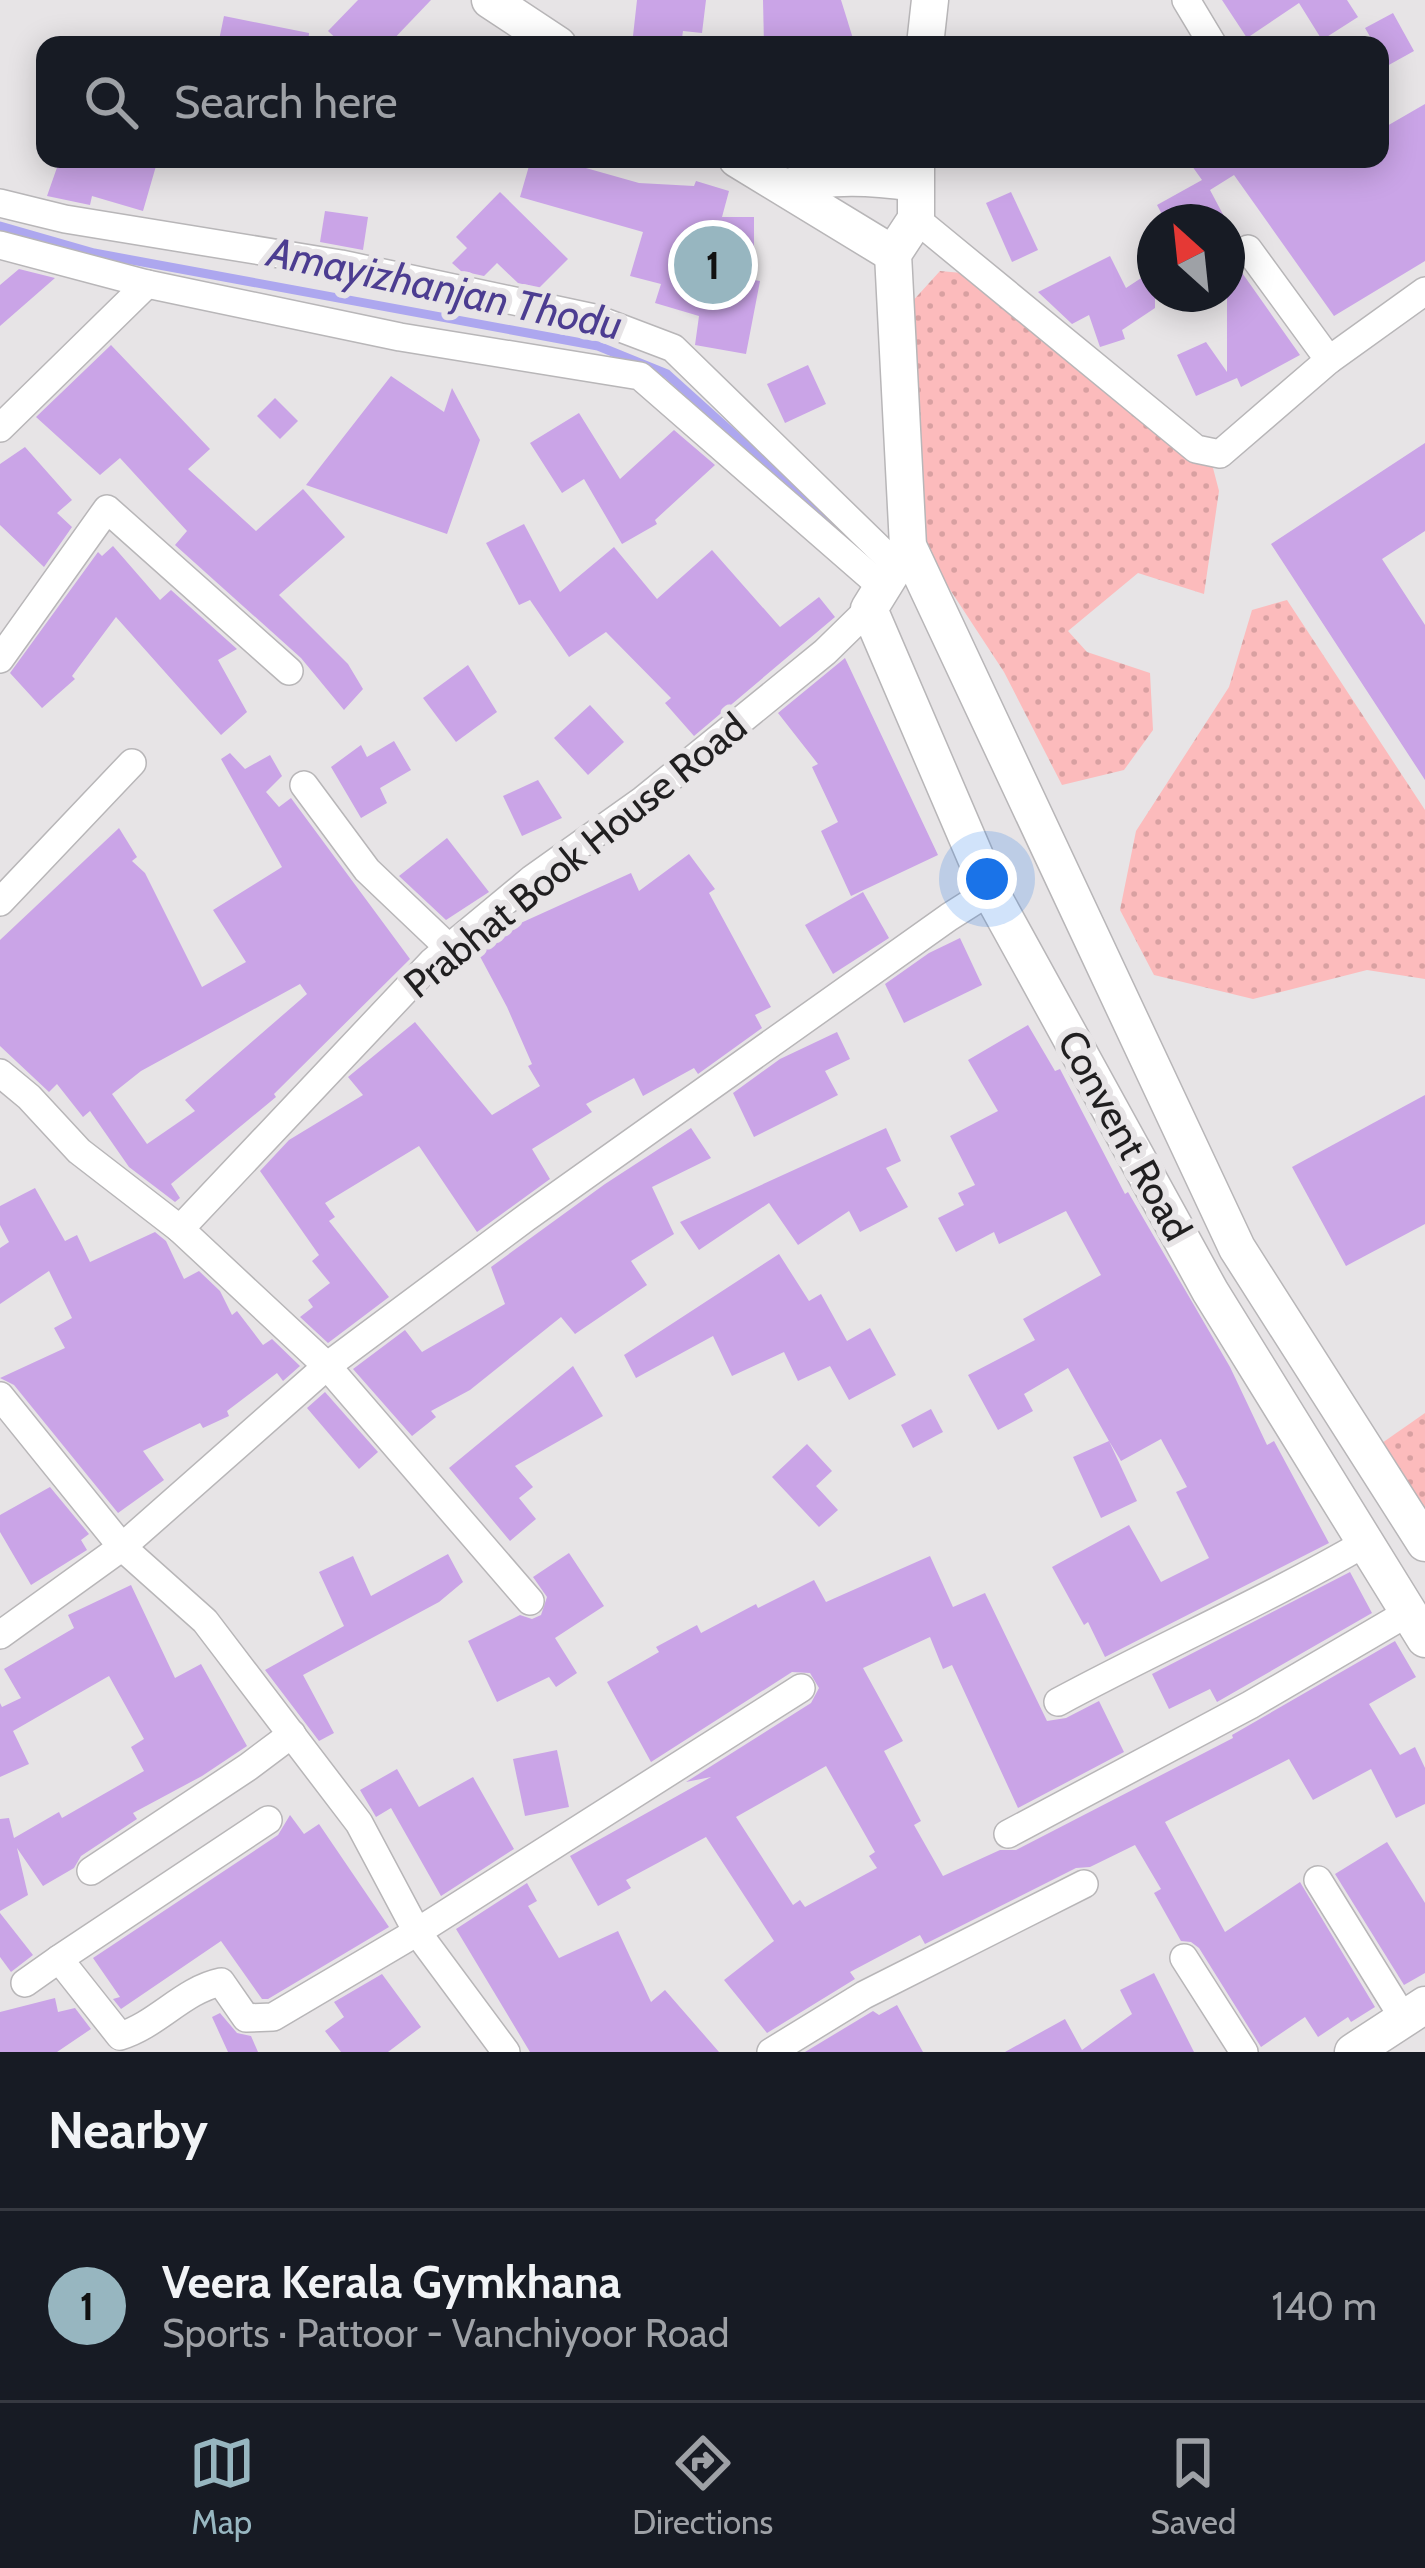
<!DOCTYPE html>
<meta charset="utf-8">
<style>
:root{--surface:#171b24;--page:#20242c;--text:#f1f3f6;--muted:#9ea1a6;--line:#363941;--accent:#97b6c0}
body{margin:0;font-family:Cabin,sans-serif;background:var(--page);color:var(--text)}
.compass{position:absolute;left:1137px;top:204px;width:108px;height:108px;border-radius:50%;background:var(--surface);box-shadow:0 6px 30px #0003;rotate:333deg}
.you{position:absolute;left:987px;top:879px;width:42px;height:42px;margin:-30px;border:9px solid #fff;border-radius:50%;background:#1a73e8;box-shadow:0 0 0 18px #1a73e833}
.badge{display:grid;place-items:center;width:78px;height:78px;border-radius:50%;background:var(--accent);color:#111;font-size:39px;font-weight:700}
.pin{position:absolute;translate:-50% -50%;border:6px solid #fff;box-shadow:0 3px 12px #0006}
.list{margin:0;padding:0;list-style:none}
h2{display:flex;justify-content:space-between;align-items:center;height:156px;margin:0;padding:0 48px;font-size:51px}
h2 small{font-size:39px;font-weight:400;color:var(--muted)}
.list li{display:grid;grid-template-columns:78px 1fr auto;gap:36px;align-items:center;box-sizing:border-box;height:192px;padding:0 48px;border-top:3px solid var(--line)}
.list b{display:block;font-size:45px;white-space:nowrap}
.list p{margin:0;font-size:39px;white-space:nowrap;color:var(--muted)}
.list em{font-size:39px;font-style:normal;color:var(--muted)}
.icon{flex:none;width:66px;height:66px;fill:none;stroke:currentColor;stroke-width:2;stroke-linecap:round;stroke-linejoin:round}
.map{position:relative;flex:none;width:1425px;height:2052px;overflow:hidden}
.search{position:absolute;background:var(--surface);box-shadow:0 6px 30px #0003;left:36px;right:36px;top:36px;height:132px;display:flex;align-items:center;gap:30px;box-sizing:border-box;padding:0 42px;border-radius:24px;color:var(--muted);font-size:45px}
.sheet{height:348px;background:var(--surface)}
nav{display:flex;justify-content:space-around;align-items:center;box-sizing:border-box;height:168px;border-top:3px solid var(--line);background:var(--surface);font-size:33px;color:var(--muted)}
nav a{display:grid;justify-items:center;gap:6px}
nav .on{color:var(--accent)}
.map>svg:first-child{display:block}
</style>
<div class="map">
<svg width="1425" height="2052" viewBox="0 0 1425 2052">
<defs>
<pattern id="grass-dots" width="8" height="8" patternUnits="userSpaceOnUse" patternTransform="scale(3)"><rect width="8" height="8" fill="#fcbbbc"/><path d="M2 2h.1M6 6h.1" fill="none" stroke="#d8a0a1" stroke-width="1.8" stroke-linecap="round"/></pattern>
</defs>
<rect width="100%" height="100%" fill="#e7e4e6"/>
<g fill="url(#grass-dots)">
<polygon points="940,271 962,273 1072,365 1206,441 1219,491 1204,594 1138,573 1068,631 1087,652 1150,673 1153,730 1124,770 1062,785 1004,672 924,550 910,304"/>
<polygon points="1287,600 1425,810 1425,979 1367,970 1253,999 1154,975 1120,910 1136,831 1229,687 1252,610"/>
<polygon points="1425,1413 1425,1508 1405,1487 1382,1443"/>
</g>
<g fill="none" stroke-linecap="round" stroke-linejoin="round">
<polyline stroke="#ada7ef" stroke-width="9" points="0,226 94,253 598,346 667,374 857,545"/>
</g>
<g fill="#caa4e7" fill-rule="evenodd">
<polygon points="358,0 431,0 388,45 343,45 328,31"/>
<polygon points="637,0 706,0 702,33 683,31 681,45 632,45"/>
<polygon points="763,0 841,0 855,45 764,45"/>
<polygon points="1222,0 1347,0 1358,17 1322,40 1299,3 1247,38"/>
<polygon points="1393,13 1414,51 1387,66 1380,45 1375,45 1365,28"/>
<polygon points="224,16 309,33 308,45 218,45"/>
<polygon points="1425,104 1425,261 1334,316 1234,175 1210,190 1235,237 1230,250 1233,260 1300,355 1241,387 1237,378 1196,396 1177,355 1206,342 1227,372 1227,222 1166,222 1157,205 1202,180 1187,159 1380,159 1380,130"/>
<polygon points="60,159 95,159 117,167 120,159 158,159 143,211 92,196 90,205 47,196"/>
<polygon points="531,159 554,159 639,183 694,186 696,181 729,191 722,217 754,217 754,280 760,281 746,354 695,345 699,316 655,303 661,284 630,276 643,232 520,197"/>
<polygon points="500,192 568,259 539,288 518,283 497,263 484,276 461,271 452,263 467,248 456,237"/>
<polygon points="1011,192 1038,250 1012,262 986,203"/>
<polygon points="325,211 368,217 363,250 320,242"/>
<polygon points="1110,256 1126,288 1155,269 1155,308 1122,330 1125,339 1100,347 1089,315 1072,324 1038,292"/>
<polygon points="19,269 55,278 0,326 0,285"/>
<polygon points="111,345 210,449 188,469 256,531 303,489 345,537 279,595 348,664 363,689 344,710 301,658 175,545 187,531 120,458 100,475 36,417"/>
<polygon points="808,365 826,404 785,423 767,384"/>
<polygon points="391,376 444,412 452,388 480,440 447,534 306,485"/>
<polygon points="275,398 298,421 280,439 257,416"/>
<polygon points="579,413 620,479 674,430 715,465 655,520 657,524 622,544 584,479 562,493 530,443"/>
<polygon points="1425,443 1425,531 1382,559 1425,625 1425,780 1271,544"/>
<polygon points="25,447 72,500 57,513 72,527 44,567 0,525 0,464"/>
<polygon points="524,524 560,592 614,547 657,599 712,550 780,627 819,597 835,617 694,736 665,703 671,698 606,632 569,657 530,600 519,605 486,543"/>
<polygon points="113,546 160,600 171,590 237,649 218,660 247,712 221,735 116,617 72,676 75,679 42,708 10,673 98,552 102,556"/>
<polygon points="845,658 938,855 851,896 821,831 838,822 812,767 818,764 778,713"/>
<polygon points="468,665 497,712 456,742 423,698"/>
<polygon points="590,705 624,742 588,775 554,738"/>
<polygon points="394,741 411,770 380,788 387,803 361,818 331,767 361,745 367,757"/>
<path d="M230,753L245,769L270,755L282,776L266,792L279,807L291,798L410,959L274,1094L276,1097L171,1184L180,1198L175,1202L129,1167L90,1111L83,1117L57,1084L49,1092L0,1046V940L119,828L137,857L132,861L145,873L202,987L246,962L213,910L282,867L221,759ZM300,984L307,994L185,1100L195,1111L147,1144L112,1094L141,1071Z"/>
<polygon points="538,780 562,818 522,836 503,796"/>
<polygon points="447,838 489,892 446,920 399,876"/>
<polygon points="689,854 715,889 709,893 771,1007 755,1015 762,1028 698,1074 694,1068 643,1096 634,1078 586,1104 592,1112 532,1149 550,1179 477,1232 419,1146 325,1203 335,1217 329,1221 389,1297 328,1343 300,1317 313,1307 308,1300 330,1283 312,1261 319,1255 260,1171 289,1140 363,1095 348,1077 415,1022 492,1115 540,1086 528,1066 532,1064 507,1007 476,949 490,937 631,873 639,891"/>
<polygon points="863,892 889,938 833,974 805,925"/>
<polygon points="960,938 982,985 904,1023 885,984 929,953"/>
<polygon points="1028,1025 1055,1071 1060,1069 1125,1194 1128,1192 1230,1367 1267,1445 1274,1441 1329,1543 1105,1657 1088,1622 1084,1625 1052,1567 1129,1525 1161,1582 1209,1558 1176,1492 1187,1487 1161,1439 1121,1461 1109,1441 1137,1501 1101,1518 1073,1457 1109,1441 1068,1368 1024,1394 1033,1411 998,1430 968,1375 1035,1340 1023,1319 1101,1275 1066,1211 999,1244 994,1232 956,1252 938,1218 964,1205 958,1193 975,1185 950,1136 998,1111 968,1060"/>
<polygon points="837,1032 850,1059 825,1071 838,1095 754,1137 733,1093 780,1059"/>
<polygon points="1425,1095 1425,1224 1346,1266 1292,1167"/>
<polygon points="691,1128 711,1158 652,1187 674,1234 631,1261 647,1285 575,1334 561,1317 470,1390 431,1411 436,1417 412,1436 353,1369 405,1330 422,1352 505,1304 491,1267 605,1184"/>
<polygon points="886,1128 901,1161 886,1168 908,1207 860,1232 849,1211 798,1245 769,1203 699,1250 680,1222"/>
<polygon points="35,1188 65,1241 77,1235 90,1262 155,1232 166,1241 184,1279 199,1271 220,1291 232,1315 237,1311 263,1345 272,1339 300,1366 283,1381 277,1373 227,1411 229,1416 203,1428 200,1423 143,1451 164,1480 118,1513 14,1385 0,1378 65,1348 54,1328 72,1318 49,1271 0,1304 0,1248 9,1242 0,1225 0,1206"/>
<polygon points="779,1254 809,1301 821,1294 847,1341 870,1328 896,1375 849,1400 830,1366 798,1381 784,1352 732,1376 713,1336 636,1378 624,1355"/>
<polygon points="573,1366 603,1416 515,1466 533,1487 519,1498 536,1519 510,1541 449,1468"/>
<polygon points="325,1392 378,1452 359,1469 307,1408"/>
<polygon points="931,1409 943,1432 913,1448 901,1425"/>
<polygon points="807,1444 832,1471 816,1486 838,1510 819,1527 772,1477"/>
<polygon points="50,1487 89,1534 81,1540 87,1550 31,1585 0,1532 0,1515"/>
<polygon points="569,1553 604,1606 555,1638 577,1673 556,1687 549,1677 497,1702 468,1641 520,1615 532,1619 541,1615 547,1597 533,1577"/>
<polygon points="448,1554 463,1582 439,1602 303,1675 334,1733 319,1741 265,1670 344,1626 319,1572 353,1556 371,1596"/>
<path d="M930,1556L953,1607L985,1593L1047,1721L1066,1718L1099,1701L1124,1752L1018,1808L952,1665L943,1669L930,1637L863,1668L903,1741L884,1751L921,1821L914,1825L943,1876L1000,1850H1016L1233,1738L1232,1735L1395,1641L1416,1677L1369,1704L1400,1755L1415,1747L1425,1768V1804L1396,1818L1371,1769L1313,1800L1289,1759L1165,1822L1225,1932L1300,1882L1375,2007L1351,2022L1348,2017L1318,2037L1305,2017L1261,2047L1199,1948L1191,1942L1181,1941L1154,1893L1161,1889L1135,1845L1090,1867L1076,1868L925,1944L920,1935L850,1972L855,1979L767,2033L724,1980L774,1941L706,1837L626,1880L631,1888L598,1906L570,1856L711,1777L686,1782L811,1703L819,1688L810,1673L792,1672L651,1762L607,1682L659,1652L656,1647L697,1625L701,1633L756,1604L758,1608L814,1580L826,1602ZM826,1766L875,1852L869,1856L877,1868L805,1907L800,1900L793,1905L736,1817Z"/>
<polygon points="1350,1572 1372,1613 1217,1702 1210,1689 1169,1709 1152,1674"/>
<polygon points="131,1585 175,1678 201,1664 247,1746 202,1776 133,1813 137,1819 81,1856 74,1868 43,1886 17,1848 28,1895 0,1911 0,1819 9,1818 14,1838 59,1812 62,1818 144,1771 131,1747 144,1739 109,1676 13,1731 29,1764 0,1777 0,1703 2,1707 21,1698 4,1669 74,1628 68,1615"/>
<polygon points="557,1750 569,1807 525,1816 513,1759"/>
<polygon points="397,1769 419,1807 473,1777 514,1849 441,1896 391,1808 376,1817 360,1790"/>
<polygon points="290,1815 304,1834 319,1824 389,1927 268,1999 262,1999 221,1941 121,2009 113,1999 120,1997 93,1958 278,1835"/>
<polygon points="1387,1842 1425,1903 1425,1973 1404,1985 1335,1874"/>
<polygon points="527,1883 537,1901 528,1906 559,1958 618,1931 651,2002 665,1990 719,2052 530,2052 456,1929"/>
<polygon points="0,1913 33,1955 11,1972 0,1957"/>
<polygon points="1154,1973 1194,2052 1005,2052 1065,2019 1082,2050 1132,2014 1120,1990"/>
<polygon points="382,1974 421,2027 388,2052 341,2052 325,2031 344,2017 334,2002"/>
<polygon points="55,1998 58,2012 75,2008 91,2029 57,2052 0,2052 0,2012"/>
<polygon points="897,2005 923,2052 805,2052 873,2011 879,2015"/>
<polygon points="220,2013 237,2033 251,2036 258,2052 228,2052 212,2017"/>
</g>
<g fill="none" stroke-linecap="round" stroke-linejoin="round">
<g stroke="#b8b6b8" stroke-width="30">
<g id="street">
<polyline points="1186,0 1213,45"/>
<polyline points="0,203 65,219 341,264 594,318 673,348 896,565"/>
<polyline points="916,219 1196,449 1220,454 1329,360 1425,291"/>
<polyline points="0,245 147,284 400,337 640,376 881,586"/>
<polyline points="1248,249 1329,360"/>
<polyline points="0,428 147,284"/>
<polyline points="0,659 107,509 289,671"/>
<polyline points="304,785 367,870 449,948"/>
<polyline points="0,902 132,763"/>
<polyline points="0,1073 29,1097 79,1151 180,1229 432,962 532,879 643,800 825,652 869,609"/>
<polyline points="180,1229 327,1366 530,1601"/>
<polyline points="0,1396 122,1547 205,1621 359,1823 417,1932 506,2052"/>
<polyline points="0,1635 122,1547 327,1366 527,1217 949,917 990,891"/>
<path d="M1058,1702C1160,1647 1265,1601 1365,1543"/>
<path d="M268,1820L59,1959L120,2036C157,2025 183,1990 221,1982L246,2018L273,2017L417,1932L801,1688"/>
<polyline points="1008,1834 1250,1705 1409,1612"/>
<polyline points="91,1871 248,1767 292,1734"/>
<polyline points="1318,1880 1404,2019"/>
<polyline points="1184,1958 1244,2052"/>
<polyline points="25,1983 59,1959"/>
<polyline points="771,2052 864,1995 1084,1884"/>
</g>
</g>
<g stroke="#b8b6b8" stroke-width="39">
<g id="secondary">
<polyline points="490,0 558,45"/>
<polyline points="925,45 930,0"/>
<polyline points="737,159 893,254"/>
<polyline points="916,159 916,219 893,254 908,546 1237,1248 1425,1543"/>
<path d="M788,187C831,174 871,177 915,183"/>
<polyline points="908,546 869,609 990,891 1210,1291 1425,1639"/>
<polyline points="1353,2052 1425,2005"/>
</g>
</g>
<use href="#street" stroke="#fff" stroke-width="27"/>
<use href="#secondary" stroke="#fff" stroke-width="36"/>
</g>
<g text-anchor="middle" stroke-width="12" stroke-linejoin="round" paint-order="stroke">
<g font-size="39" fill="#201f20" stroke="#e7e4e6">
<text transform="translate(575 855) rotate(-39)" y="14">Prabhat Book House Road</text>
<text transform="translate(1125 1135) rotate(61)" y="14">Convent Road</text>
</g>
<g font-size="42" font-style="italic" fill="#4c3d91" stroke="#e7e4e6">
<text transform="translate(445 288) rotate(12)" y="15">Amayizhanjan Thodu</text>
</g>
</g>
</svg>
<svg class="compass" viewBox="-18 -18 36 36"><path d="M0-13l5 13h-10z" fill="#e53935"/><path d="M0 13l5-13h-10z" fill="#9ea1a6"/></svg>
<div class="you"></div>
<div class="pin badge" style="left:713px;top:265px">1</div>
<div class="search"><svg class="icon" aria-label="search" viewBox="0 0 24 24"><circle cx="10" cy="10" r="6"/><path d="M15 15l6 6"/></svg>Search here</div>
</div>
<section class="sheet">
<h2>Nearby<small></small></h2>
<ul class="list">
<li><span class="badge">1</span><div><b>Veera Kerala Gymkhana</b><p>Sports · Pattoor - Vanchiyoor Road</p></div><em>140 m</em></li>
</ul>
</section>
<nav>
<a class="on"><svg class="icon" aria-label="map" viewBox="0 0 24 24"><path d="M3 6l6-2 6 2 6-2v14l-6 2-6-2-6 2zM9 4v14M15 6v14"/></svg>Map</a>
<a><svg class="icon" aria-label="directions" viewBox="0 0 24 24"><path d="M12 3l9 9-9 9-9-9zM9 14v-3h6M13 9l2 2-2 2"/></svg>Directions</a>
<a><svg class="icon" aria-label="saved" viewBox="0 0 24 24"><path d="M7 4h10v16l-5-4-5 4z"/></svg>Saved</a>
</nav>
